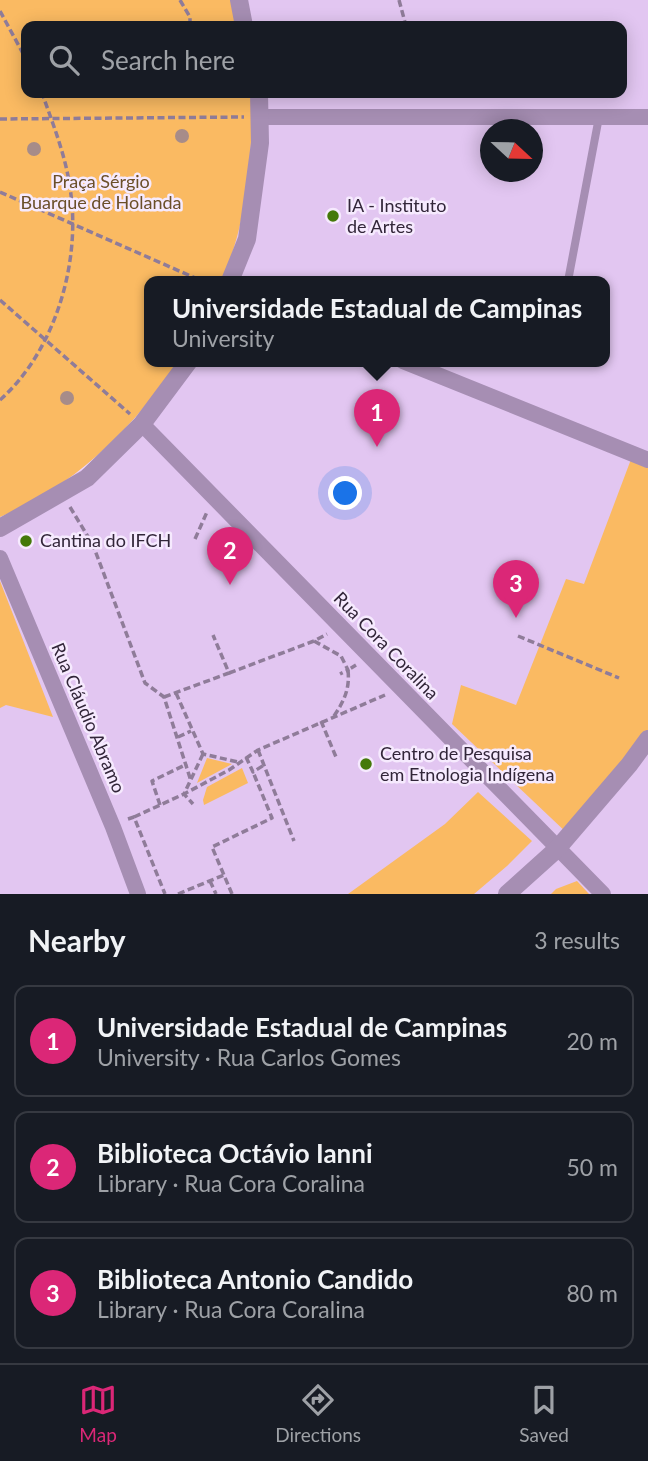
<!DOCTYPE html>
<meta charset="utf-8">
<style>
:root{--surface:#171b24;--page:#20242c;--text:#f1f3f6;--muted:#9ea1a6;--line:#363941;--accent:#db2777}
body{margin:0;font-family:Lato,sans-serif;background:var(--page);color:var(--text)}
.compass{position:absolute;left:480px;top:119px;width:63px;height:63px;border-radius:50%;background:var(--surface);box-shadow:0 4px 18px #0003;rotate:112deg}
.you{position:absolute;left:346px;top:494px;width:24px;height:24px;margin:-18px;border:5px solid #fff;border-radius:50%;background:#1a73e8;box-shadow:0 0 0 10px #1a73e833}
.badge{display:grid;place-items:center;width:46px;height:46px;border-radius:50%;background:var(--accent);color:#fff;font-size:23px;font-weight:700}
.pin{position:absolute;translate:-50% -58px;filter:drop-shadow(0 2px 4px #0008)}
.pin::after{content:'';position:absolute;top:37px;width:24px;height:21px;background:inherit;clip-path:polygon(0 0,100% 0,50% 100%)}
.popup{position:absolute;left:144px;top:276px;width:466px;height:91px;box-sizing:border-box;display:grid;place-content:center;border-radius:14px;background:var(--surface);filter:drop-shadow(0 2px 5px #0005);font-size:23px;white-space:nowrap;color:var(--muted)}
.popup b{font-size:26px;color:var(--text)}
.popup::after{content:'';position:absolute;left:50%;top:100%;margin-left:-14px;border:14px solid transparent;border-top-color:var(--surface)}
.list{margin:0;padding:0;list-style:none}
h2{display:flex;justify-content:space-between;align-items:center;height:91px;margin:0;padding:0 28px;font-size:30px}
h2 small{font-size:23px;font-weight:400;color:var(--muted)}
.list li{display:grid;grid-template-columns:46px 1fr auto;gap:21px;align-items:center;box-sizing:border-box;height:112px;margin:0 14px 14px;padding:0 14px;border:2px solid var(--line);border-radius:14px}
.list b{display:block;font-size:26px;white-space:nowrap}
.list p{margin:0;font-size:23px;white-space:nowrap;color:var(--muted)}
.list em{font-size:23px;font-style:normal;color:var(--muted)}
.icon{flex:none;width:38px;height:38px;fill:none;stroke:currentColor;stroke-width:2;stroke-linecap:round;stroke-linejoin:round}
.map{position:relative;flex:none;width:648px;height:894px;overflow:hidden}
.search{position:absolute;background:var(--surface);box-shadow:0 4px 18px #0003;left:21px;right:21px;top:21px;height:77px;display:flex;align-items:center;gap:18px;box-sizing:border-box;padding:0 24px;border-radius:14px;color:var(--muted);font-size:26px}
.sheet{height:469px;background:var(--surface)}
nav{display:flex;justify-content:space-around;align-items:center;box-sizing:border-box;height:98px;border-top:2px solid var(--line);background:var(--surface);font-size:19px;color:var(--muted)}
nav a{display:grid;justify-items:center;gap:4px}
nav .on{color:var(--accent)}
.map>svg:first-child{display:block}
</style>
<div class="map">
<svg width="648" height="894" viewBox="0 0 648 894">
<rect width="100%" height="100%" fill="#f0d7fe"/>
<path fill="#e2c6f1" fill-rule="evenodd" d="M231,0H648V894H0V517L21,508L86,467L128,427L178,361H604V281H221L231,260L252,93H622V26H238ZM490,130H532V172H490Z"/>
<g fill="#faba62">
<path d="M0,0H231L238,26H26V93H252L253,96C251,158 248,224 221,281H149V361H178C134,428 75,486 0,517Z"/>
<polygon points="633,454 648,460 648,733 569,835 452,724 461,685 516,705 566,579 584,584"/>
<polygon points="0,581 53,717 6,705 0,708"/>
<polygon points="207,758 232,764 197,783"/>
<polygon points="242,768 248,783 204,805 203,800 207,787"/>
<polygon points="478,792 532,841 507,866 474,894 348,894 445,824"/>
<polygon points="577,881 589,894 551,894 556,889"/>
</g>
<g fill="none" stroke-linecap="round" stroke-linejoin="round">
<g stroke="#8f7c99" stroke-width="3.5" stroke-dasharray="7 3.5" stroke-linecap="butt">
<polyline points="180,0 190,17 190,26"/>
<polyline points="399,0 406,26"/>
<polyline points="0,11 26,59"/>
<polyline points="0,119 244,117"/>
<polyline points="0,192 202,281"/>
<polyline points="0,300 130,414"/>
<path d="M0,400C54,352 80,266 71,195C67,159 54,127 42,93"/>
<polyline points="70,507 93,545 145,683 164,697 191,781"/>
<polyline points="195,539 207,512"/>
<polyline points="518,636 619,678"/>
<polyline points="314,641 341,656 348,670 340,674"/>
<polyline points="229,673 314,641 327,634"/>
<polyline points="176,693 203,754 238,762"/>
<polyline points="164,697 229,673 213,635"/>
<path d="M334,716C344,701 350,689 348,670L356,665"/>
<polyline points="321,721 336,757"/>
<polyline points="178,737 191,731"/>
<polyline points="258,750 294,841"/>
<polyline points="203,754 184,794 229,770 258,750 385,695"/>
<polyline points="246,757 253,772 264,765"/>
<polyline points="160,805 152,781 187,764"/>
<polyline points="134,817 184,794 193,804"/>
<polyline points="128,819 134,817 165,894"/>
<polyline points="210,881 216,894"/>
<polyline points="178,894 224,875"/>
<polyline points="232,894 212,847 272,818 253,772"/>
</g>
<polyline stroke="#a68eb3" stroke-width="8" points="568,281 599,117"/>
<g stroke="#a68eb3" stroke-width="16">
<polyline points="260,117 648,117"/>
<polyline points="403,361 648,460"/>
<polyline points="142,424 603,894"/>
<polyline points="0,558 113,827 138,894"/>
</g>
<g stroke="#a68eb3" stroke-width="18">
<polyline points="239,0 244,26"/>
<polyline points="230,281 247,239 260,143 259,93"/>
<polyline points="0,528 87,478 142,424 189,361"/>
<polyline points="507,894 557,849 629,765 648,739"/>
</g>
</g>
<g fill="#a78c89">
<circle cx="182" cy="136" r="7"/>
<circle cx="34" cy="149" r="7"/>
<circle cx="67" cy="398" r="7"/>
<circle cx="232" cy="557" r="7"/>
</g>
<g fill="#447909" stroke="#f6eafe" stroke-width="2.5">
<circle cx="333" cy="216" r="7"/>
<circle cx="26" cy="541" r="7"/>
<circle cx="366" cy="764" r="7"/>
</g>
<g text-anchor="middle" stroke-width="5" stroke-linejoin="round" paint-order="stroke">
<g font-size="18" fill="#6b4f29" stroke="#f6eafe">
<text x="101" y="188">Praça Sérgio<tspan x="101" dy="21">Buarque de Holanda</tspan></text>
</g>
<g font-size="18" fill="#322639" stroke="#f6eafe" text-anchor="start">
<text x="347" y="212">IA - Instituto<tspan x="347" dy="21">de Artes</tspan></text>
<text x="40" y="547">Cantina do IFCH</text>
<text x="380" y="760">Centro de Pesquisa<tspan x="380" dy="21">em Etnologia Indígena</tspan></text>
</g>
<g font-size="18" fill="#322639" stroke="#f6eafe">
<text transform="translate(386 646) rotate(46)" y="6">Rua Cora Coralina</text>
<text transform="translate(88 718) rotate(67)" y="6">Rua Cláudio Abramo</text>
</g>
</g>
</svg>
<svg class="compass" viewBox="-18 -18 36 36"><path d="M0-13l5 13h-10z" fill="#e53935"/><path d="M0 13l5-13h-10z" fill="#9ea1a6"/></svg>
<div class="you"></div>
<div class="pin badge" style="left:377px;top:447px">1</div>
<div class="popup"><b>Universidade Estadual de Campinas</b>University</div>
<div class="pin badge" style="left:230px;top:585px">2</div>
<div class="pin badge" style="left:516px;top:618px">3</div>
<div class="search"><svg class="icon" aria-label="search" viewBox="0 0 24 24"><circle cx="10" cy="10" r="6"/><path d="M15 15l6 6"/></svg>Search here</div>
</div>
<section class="sheet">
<h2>Nearby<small>3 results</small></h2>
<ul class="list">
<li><span class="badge">1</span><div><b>Universidade Estadual de Campinas</b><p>University · Rua Carlos Gomes</p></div><em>20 m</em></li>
<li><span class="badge">2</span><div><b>Biblioteca Octávio Ianni</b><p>Library · Rua Cora Coralina</p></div><em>50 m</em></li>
<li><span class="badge">3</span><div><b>Biblioteca Antonio Candido</b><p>Library · Rua Cora Coralina</p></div><em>80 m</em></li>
</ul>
</section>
<nav>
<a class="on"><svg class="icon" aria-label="map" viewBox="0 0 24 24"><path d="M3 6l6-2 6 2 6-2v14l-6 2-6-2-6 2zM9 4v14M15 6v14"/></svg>Map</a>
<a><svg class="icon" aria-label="directions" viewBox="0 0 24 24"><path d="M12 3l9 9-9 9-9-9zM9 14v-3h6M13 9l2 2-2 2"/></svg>Directions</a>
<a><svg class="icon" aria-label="saved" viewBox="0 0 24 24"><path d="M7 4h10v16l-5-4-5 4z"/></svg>Saved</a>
</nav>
